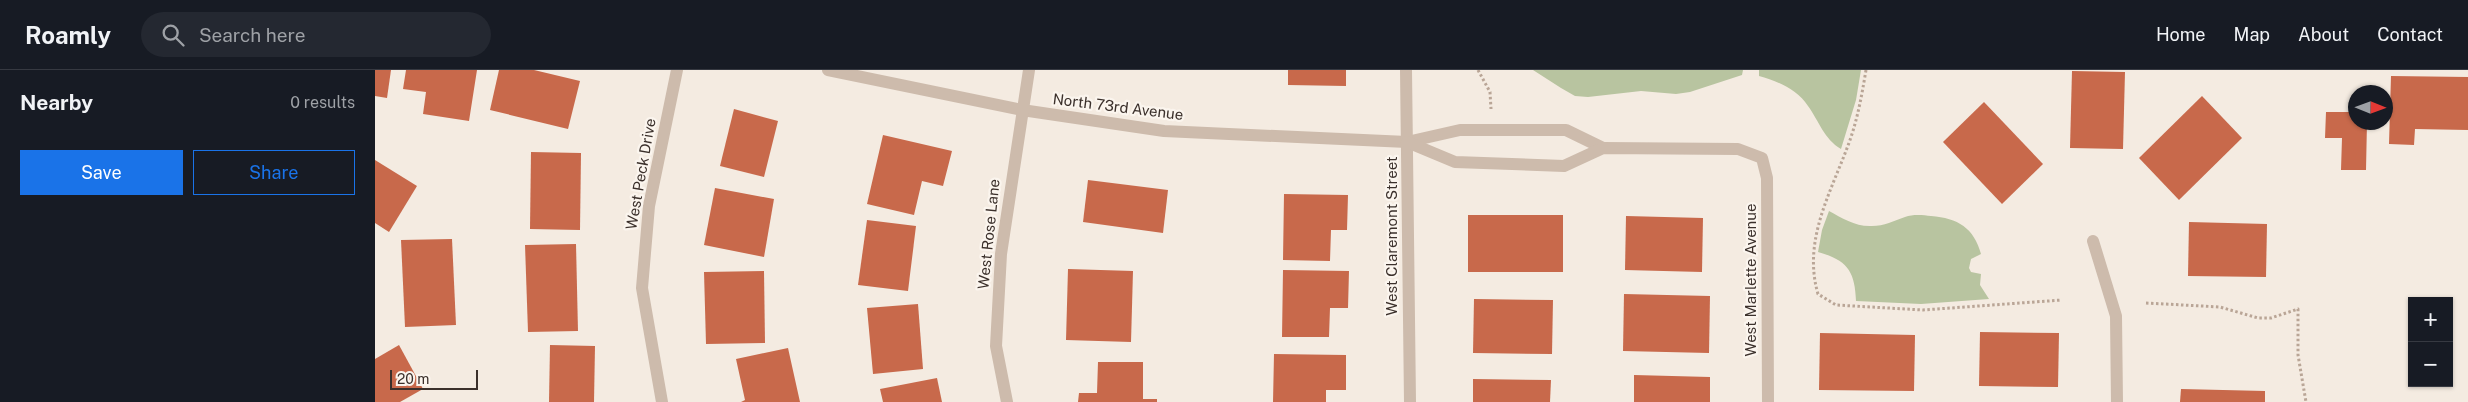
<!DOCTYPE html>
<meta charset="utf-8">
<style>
:root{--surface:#171b24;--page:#242831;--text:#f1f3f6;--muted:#9ea1a6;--line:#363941;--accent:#1a73e8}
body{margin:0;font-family:"Public Sans",sans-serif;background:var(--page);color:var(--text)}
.controls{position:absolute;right:15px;bottom:15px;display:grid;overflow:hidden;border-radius:0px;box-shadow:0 1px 4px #0004}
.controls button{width:45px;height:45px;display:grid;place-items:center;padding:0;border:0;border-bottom:1px solid var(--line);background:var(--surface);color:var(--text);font:25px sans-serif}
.compass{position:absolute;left:1973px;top:15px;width:45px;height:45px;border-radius:50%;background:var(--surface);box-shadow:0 1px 4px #0004;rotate:91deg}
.scale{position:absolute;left:15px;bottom:12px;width:88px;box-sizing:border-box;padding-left:5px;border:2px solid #3b302b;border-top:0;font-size:14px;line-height:18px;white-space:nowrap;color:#3b302b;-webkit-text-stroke:4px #fbf5ee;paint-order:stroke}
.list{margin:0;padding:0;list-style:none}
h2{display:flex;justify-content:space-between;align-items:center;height:65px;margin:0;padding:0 20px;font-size:21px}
h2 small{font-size:16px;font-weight:400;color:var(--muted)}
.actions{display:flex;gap:10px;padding:15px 20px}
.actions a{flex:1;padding:11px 0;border:1px solid var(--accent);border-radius:0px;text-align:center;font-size:18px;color:var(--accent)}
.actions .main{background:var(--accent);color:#fff}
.icon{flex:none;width:28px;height:28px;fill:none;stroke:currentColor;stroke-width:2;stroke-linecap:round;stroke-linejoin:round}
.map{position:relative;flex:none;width:2093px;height:332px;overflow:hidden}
header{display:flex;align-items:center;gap:30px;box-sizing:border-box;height:70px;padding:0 25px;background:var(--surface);border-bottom:1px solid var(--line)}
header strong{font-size:24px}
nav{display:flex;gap:28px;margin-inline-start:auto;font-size:18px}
.search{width:350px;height:45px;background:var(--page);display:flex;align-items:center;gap:12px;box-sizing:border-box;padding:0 18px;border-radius:28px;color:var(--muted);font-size:19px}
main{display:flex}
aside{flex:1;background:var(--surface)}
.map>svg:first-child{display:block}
</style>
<header>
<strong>Roamly</strong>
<div class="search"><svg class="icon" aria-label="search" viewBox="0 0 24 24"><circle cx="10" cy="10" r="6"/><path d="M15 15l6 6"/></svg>Search here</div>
<nav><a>Home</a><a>Map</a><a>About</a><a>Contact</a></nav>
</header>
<main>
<aside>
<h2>Nearby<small>0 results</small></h2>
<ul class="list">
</ul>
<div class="actions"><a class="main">Save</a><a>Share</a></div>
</aside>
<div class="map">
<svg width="2093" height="332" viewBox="0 0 2093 332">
<rect width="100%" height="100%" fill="#f4ebe1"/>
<g fill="#b8c4a0">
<polygon points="1158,0 1368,0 1367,5 1315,22 1301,24 1266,21 1213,27 1200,26 1186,18"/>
<path d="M1384,0H1486L1481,30L1466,79C1449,69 1444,51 1433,36C1422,19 1402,11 1384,6Z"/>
<path d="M1454,141C1467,148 1481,157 1497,156C1509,156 1519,151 1530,147C1538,144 1548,145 1556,146C1583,148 1599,158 1606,184L1596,189L1594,198L1596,202L1606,204L1605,215L1614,229L1546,234L1481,231C1480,201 1472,190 1443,182L1447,160Z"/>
</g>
<g fill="#c8694b">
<polygon points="0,0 16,0 12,28 0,26"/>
<polygon points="31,0 102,0 94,51 48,44 51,22 28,19"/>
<polygon points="124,0 159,0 205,11 193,59 115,40"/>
<polygon points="913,0 971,0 971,16 913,15"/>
<polygon points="1697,1 1750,2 1748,79 1695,78"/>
<polygon points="2016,6 2093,7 2093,60 2040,59 2039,75 2014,74"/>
<polygon points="1827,26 1867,68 1804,130 1764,88"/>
<polygon points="1609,32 1668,94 1627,134 1568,72"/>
<polygon points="359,39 403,51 389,107 345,96"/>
<polygon points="1951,42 1980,42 1980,52 1992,52 1991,100 1966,100 1967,68 1950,68"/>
<polygon points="508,65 577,81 568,116 547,111 539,145 492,134"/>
<polygon points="156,82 206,83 205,160 155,159"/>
<polygon points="0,90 42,116 14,162 0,153"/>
<polygon points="713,110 793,120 788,163 708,152"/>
<polygon points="340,118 399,129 389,187 329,175"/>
<polygon points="909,124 973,125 972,160 956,160 955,191 908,190"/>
<rect x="1093" y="145" width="95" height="57"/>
<polygon points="1251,146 1328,148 1327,202 1250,200"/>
<polygon points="492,150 541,156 533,221 483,215"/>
<polygon points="1814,152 1892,154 1891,207 1813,206"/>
<polygon points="77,169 81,255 30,257 26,170"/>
<polygon points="201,174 203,261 153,262 150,175"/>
<polygon points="693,199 758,201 756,272 691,270"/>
<polygon points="908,200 974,201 973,238 955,238 954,267 907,267"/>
<polygon points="389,201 390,273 331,274 329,202"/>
<polygon points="1249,224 1335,226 1334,283 1248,281"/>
<polygon points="1099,229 1178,230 1177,284 1098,283"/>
<polygon points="543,234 548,299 498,304 492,238"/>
<polygon points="1605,262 1684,263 1683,317 1604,316"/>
<polygon points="1445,263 1540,265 1539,321 1444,320"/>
<polygon points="24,275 48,319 25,332 0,332 0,289"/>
<polygon points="175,275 220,276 219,332 174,332"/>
<polygon points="413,278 425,332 366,332 370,330 361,289"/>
<polygon points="899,284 971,285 971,320 951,320 951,332 898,332"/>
<polygon points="723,292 768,292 768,329 782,329 782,332 703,332 704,323 722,323"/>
<polygon points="1259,305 1335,307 1335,332 1259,332"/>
<polygon points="562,308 567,332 508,332 505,319"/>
<polygon points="1098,309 1176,310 1175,332 1098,332"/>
<polygon points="1806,319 1890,321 1890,332 1805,332"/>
</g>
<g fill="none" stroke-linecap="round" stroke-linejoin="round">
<g stroke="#b9a596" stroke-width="3" stroke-dasharray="2.5 2.5" stroke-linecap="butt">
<polyline points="1103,0 1115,22 1116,39"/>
<path d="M1491,0C1487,24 1483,47 1475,70C1457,121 1427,169 1443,224L1461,235L1548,240L1687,230"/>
<polyline points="1771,233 1845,237 1883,248 1896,248 1923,239 1923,285 1931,332"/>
</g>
<g stroke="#cdbbac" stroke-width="12">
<polyline points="453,0 647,40 789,61 1032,72 1085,60 1191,60 1228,78"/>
<polyline points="1031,0 1035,332"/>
<polyline points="1032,72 1080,92 1189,96 1228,78 1363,79 1387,88 1392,108 1393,332"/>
<polyline points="1718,171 1741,246 1742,332"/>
<polyline points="287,332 267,218 274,136 302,0"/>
<polyline points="632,332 621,276 626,184 654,0"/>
</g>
</g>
<g text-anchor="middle" stroke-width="4.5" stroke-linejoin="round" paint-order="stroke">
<g font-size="15" fill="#3b302b" stroke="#fbf5ee">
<text transform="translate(743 37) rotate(7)" y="5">North 73rd Avenue</text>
<text transform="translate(266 104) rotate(-80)" y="5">West Peck Drive</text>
<text transform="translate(614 164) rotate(-84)" y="5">West Rose Lane</text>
<text transform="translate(1017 166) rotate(-90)" y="5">West Claremont Street</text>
<text transform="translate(1376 210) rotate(-90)" y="5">West Marlette Avenue</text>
</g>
</g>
</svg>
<div class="controls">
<button>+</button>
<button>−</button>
</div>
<svg class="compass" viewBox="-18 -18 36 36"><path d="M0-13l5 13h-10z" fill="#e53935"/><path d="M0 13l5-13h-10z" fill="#9ea1a6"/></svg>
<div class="scale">20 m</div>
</div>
</main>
